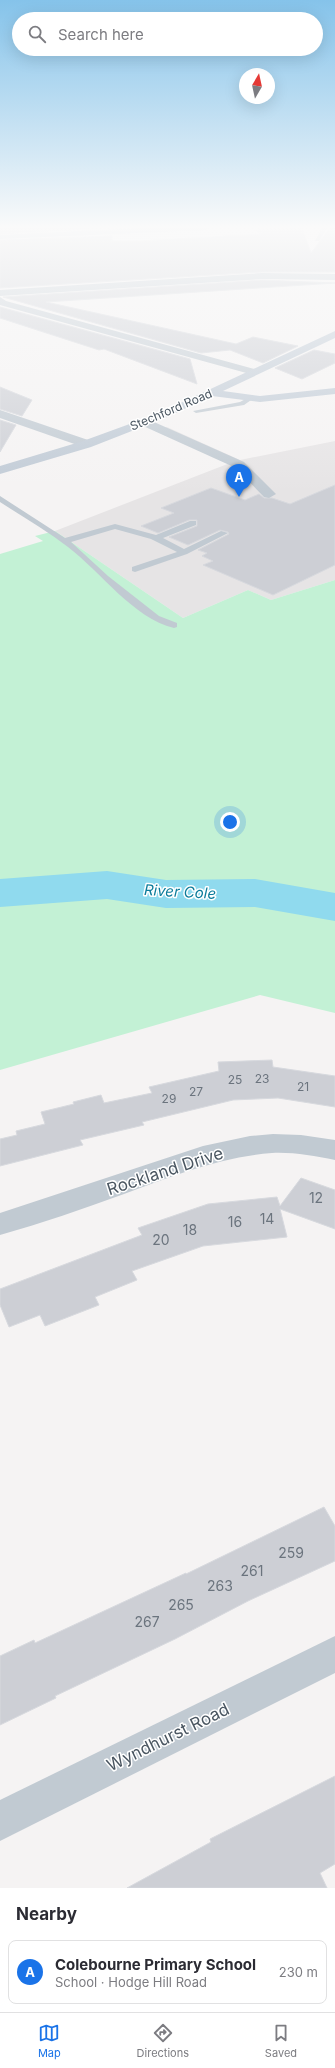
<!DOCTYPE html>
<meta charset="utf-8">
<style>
:root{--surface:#fff;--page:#f7f7f7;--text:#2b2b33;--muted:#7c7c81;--line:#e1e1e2;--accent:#1a73e8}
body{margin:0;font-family:Inter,sans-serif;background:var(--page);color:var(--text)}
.compass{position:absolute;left:239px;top:68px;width:36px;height:36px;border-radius:50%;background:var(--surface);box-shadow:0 4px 16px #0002;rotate:9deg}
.you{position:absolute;left:230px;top:822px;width:14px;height:14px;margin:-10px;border:3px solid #fff;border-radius:50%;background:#1a73e8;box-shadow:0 0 0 6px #1a73e833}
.badge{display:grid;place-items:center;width:26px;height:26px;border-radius:50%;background:var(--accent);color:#fff;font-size:13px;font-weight:700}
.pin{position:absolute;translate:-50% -33px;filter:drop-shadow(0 1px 2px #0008)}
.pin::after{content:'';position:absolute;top:21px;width:14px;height:12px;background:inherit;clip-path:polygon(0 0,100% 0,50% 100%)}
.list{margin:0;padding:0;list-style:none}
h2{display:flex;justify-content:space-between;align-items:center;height:52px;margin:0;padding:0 16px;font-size:17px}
h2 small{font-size:13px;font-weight:400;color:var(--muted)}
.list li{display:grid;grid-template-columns:26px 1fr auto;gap:12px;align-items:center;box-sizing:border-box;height:64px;margin:0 8px 8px;padding:0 8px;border:1px solid var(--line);border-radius:8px}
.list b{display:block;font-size:15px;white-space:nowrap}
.list p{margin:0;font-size:13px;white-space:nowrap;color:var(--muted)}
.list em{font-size:13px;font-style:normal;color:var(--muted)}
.icon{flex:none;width:22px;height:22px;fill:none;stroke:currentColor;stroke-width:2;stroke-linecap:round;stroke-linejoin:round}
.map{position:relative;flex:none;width:335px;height:1888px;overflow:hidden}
.search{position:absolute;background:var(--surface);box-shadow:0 4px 16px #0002;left:12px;right:12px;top:12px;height:44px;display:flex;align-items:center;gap:10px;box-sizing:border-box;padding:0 14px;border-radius:22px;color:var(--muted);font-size:15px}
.sheet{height:124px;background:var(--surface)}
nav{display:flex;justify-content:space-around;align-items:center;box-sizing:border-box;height:56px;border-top:1px solid var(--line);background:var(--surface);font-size:11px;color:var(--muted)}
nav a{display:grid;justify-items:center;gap:2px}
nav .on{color:var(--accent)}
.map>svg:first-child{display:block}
</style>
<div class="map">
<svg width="335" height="1888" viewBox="0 0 335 1888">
<rect width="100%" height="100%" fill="#f5f3f3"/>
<polygon fill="#e6e4e5" points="167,427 240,460 335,441 335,580 271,600 248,590 183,618 55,531 230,463 155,431"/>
<polygon fill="#c3f1d5" points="55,531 183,618 248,590 271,600 335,580 335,1013 260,995 0,1070 0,554 43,541 35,536"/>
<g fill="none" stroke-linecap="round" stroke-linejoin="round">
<polygon fill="#90daee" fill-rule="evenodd" points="107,871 166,880 255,879 335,893 335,921 255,907 166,908 107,899 0,907 0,879"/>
</g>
<g fill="#cdcfd5" stroke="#d7d9de">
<polygon points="0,228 100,228 0,234"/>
<polygon points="302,228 311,253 330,228 335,228 335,272 262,272 0,288 0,240 112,236 112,241 141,241 261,234 256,230"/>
<polygon points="262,280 335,283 46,302 236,344 253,337 298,346 263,363 230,350 201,353 3,297"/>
<polygon points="0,307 190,359 197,384 104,349 99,350 0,318"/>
<polygon points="314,350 335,354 335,363 302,379 275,368"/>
<polygon points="0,387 32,400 22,416 0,409"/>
<polygon points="0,420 16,425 0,452"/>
<polygon points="335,485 335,565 273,595 203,565 213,561 202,556 207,553 198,550 229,534 228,532 220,530 188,545 169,537 197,526 197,520 189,520 158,533 141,526 174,513 161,508 211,488 245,500 259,494 264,498 272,498 290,504"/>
<polygon points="272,1060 273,1067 335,1076 335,1107 278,1098 233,1100 142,1122 144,1125 80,1140 83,1145 0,1166 0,1139 17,1135 16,1131 45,1124 41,1112 74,1104 73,1102 101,1095 104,1103 152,1093 149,1087 219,1071 218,1062"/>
<polygon points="301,1178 335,1190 335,1229 280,1209 287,1237 203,1246 132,1271 137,1280 95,1297 99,1305 45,1326 40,1315 9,1327 0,1305 0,1289 142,1235 138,1228 208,1204 277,1197 280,1206"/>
<polygon points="324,1507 335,1526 335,1561 248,1601 175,1639 55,1696 56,1698 0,1725 0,1656 34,1640 35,1643 186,1573 186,1574"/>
<polygon points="335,1776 335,1864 320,1873 327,1888 127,1888 211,1842 210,1839"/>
</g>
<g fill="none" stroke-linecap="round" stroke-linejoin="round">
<g fill="#c1cad2" fill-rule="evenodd">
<polygon points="322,228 327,228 319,241 315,241"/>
<polygon points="251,396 254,398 244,405 196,413 193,411 240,402"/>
<path d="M0,496L65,538L115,524L156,535L190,521H196V525L163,538L184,549L221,531L228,533L187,554L135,572L132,571V567L177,552L151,539L115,529L71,542L108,576L159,616L177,623V627L174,628C133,618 101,572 68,547C47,531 23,517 0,502Z"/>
</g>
<g fill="#c1cad2" fill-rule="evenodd">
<polygon points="262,273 335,274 335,280 262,279 0,296 0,290"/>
<polygon points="0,297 6,301 258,370 259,372 258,374 250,374 0,305"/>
<polygon points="0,410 91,441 93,444 87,448 83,447 0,418"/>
<polygon points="145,418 244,462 276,494 269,498 264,497 236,468 141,425 139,422"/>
<path d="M273,1134L301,1135L335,1140V1160C314,1156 293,1152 272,1153C220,1157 172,1176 124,1194C83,1209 42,1223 0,1235V1213L203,1146L250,1136Z"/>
<polygon points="335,1636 335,1673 0,1841 0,1800"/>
</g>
<g fill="#c1cbd6" fill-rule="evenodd">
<polygon points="139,228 209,228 205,230 0,239 0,235"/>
<polygon points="335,331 335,338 223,391 260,396 335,388 335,394 260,402 212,396 165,418 91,447 0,474 0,466 83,441 157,414"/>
</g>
</g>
<linearGradient id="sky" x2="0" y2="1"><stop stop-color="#85c3ea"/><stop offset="0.46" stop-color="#fafafa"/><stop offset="1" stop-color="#fafafa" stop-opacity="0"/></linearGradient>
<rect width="335" height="493" fill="url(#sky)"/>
<g text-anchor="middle" stroke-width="3" stroke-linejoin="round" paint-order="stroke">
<g font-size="12" fill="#4a5661" stroke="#fff">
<text transform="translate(171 410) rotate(-23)" y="4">Stechford Road</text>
</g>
<g font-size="12" fill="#6b747e">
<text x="262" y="1083">23</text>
<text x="235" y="1084">25</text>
<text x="303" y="1091">21</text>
<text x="196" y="1096">27</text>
<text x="169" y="1103">29</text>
</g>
<g font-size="14" fill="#6b747e">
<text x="316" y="1203">12</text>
<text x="267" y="1224">14</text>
<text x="235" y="1227">16</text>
<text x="190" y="1235">18</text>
<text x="161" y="1245">20</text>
<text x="291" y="1558">259</text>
<text x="252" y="1576">261</text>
<text x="220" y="1591">263</text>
<text x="181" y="1610">265</text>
<text x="147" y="1627">267</text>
</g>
<g font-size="15" font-style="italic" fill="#0c7c9b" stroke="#fff">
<text transform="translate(180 892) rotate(3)" y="5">River Cole</text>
</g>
<g font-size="17" fill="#4a5661" stroke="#fff">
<text transform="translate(165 1171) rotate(-18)" y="6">Rockland Drive</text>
<text transform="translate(168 1737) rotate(-26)" y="6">Wyndhurst Road</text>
</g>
</g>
</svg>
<svg class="compass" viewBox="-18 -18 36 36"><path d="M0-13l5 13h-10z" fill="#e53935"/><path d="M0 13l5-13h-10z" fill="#7c7c81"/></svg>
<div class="you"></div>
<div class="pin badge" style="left:239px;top:497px">A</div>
<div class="search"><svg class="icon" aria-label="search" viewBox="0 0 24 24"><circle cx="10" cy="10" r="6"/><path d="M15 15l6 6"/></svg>Search here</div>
</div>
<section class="sheet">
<h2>Nearby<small></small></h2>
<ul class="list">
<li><span class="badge">A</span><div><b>Colebourne Primary School</b><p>School · Hodge Hill Road</p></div><em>230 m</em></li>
</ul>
</section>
<nav>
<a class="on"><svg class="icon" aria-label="map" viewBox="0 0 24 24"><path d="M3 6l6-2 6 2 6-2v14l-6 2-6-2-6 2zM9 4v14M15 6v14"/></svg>Map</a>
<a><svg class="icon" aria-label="directions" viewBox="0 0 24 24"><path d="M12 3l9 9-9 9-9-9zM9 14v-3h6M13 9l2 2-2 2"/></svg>Directions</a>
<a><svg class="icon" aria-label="saved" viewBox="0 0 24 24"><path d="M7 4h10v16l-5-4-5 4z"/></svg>Saved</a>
</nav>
